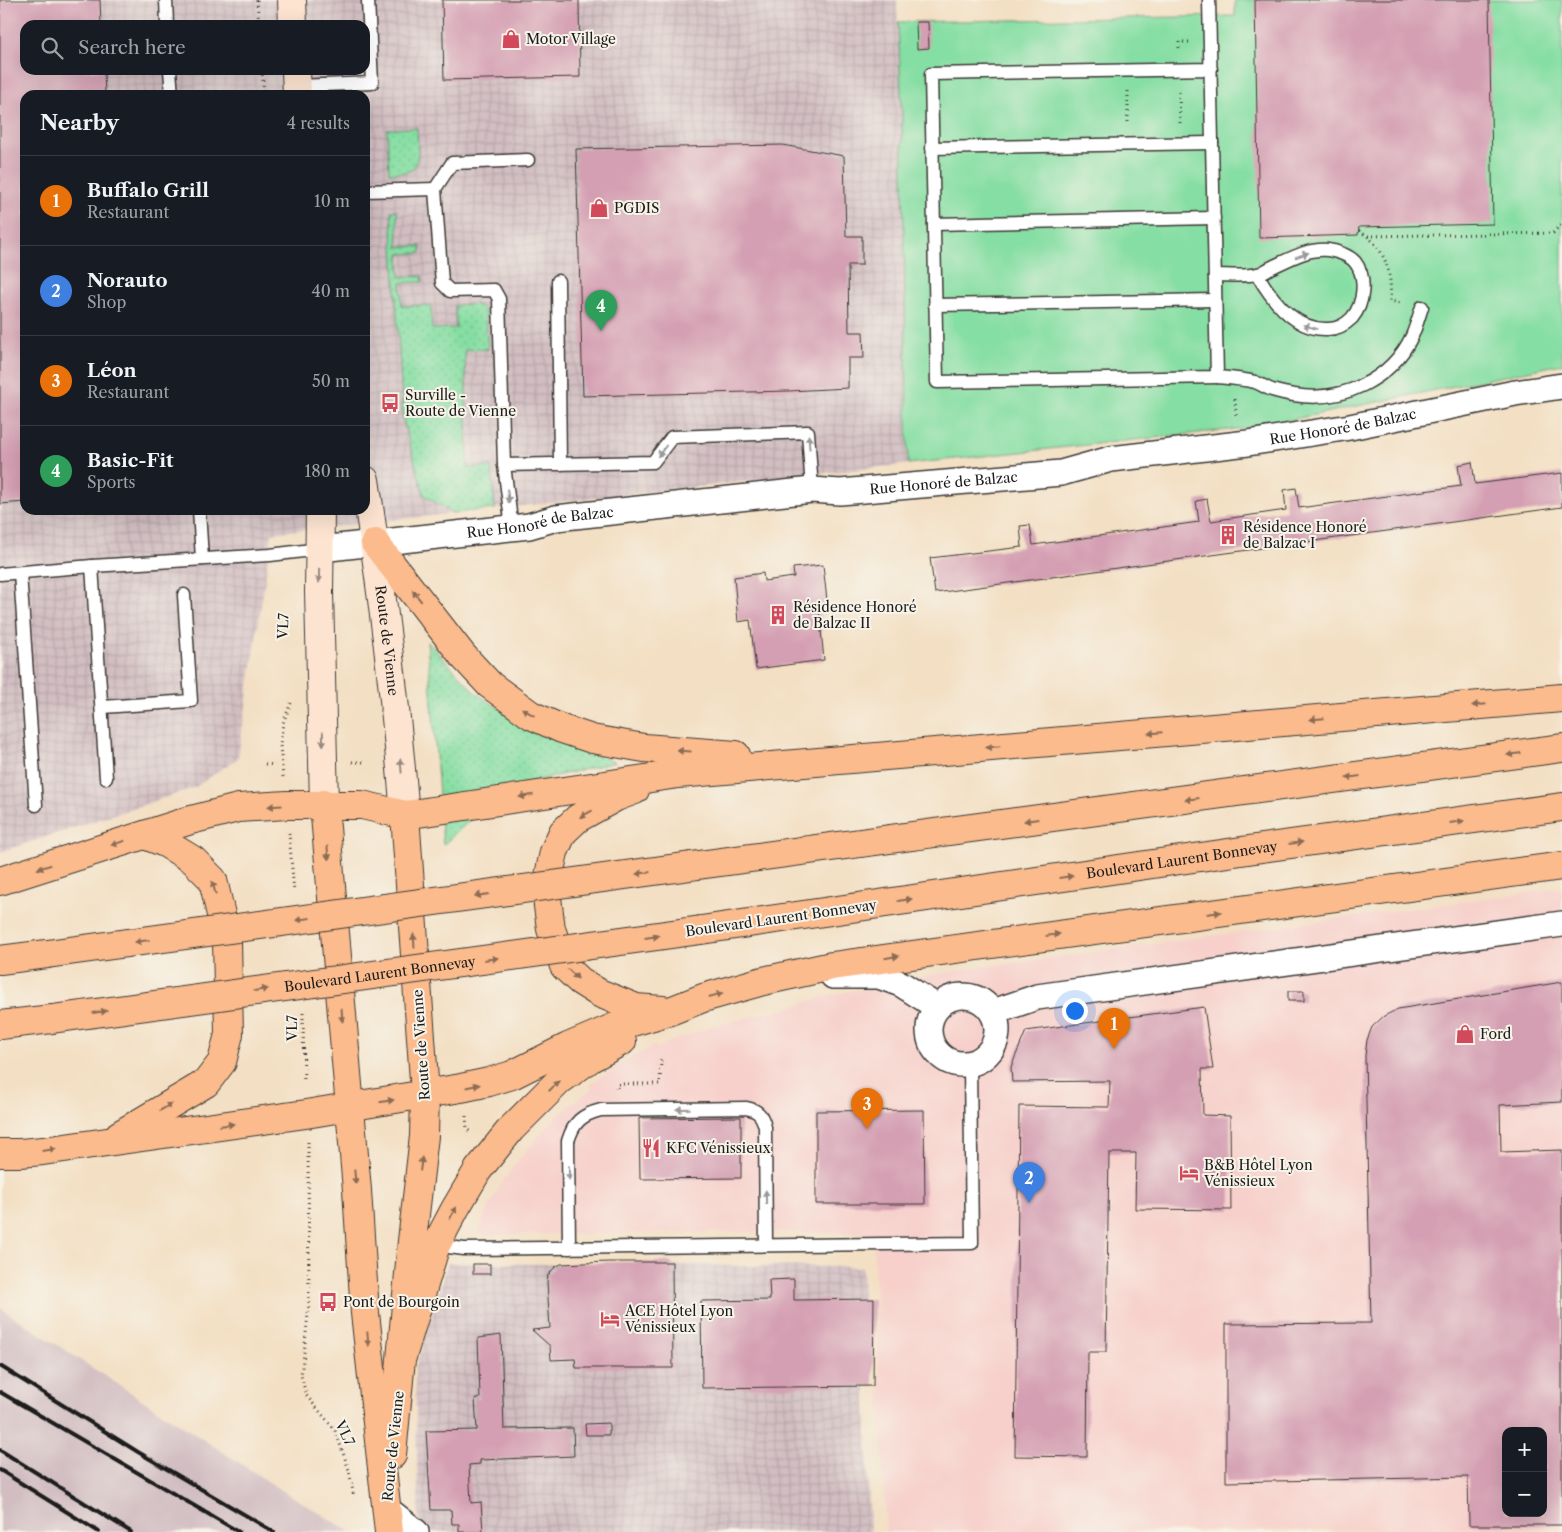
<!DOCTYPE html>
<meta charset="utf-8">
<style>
:root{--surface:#171b24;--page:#20242c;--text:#f1f3f6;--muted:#9ea1a6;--line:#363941;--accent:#d1495b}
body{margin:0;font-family:"Libre Caslon Text",serif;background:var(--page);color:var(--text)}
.controls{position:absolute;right:15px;bottom:15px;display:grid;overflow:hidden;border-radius:10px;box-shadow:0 5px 20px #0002}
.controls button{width:45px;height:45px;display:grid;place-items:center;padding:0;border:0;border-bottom:1px solid var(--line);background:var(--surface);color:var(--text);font:25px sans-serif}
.you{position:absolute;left:1074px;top:1010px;width:18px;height:18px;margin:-12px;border:4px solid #fff;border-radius:50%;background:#1a73e8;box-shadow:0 0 0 8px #1a73e833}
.badge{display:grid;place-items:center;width:32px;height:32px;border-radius:50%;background:var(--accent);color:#fff;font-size:16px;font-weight:700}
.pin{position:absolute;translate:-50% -41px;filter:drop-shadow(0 1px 2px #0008)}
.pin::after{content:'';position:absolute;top:26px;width:18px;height:15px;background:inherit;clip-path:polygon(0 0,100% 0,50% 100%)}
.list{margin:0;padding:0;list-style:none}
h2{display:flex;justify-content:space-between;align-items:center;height:65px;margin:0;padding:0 20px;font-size:21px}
h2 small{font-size:16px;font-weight:400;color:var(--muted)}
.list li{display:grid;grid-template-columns:32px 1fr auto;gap:15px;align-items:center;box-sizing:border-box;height:90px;padding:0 20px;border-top:1px solid var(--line)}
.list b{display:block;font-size:19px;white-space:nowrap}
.list p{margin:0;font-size:16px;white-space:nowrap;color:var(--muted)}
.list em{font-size:16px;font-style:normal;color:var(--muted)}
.icon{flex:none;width:28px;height:28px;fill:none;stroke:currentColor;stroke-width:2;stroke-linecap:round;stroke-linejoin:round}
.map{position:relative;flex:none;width:1562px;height:1532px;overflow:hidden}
.search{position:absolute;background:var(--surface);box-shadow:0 5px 20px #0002;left:20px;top:20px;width:350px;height:55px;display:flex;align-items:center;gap:12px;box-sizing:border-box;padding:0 18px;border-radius:15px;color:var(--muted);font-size:19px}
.panel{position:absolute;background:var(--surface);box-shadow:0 5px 20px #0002;left:20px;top:90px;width:350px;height:425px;border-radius:15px}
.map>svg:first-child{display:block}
</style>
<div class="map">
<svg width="1562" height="1532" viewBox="0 0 1562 1532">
<defs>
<pattern id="industrial-grid" width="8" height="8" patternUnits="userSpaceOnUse" patternTransform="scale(1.25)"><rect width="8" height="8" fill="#d2bec2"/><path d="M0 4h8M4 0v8" fill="none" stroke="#b4a3a6"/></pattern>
<pattern id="grass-dots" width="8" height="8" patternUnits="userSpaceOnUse" patternTransform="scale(1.25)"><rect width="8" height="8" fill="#85dea3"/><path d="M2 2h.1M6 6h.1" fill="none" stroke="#72be8c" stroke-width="1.8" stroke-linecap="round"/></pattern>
</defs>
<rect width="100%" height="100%" fill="#f7f3e8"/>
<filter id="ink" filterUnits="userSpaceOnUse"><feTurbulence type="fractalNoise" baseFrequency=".02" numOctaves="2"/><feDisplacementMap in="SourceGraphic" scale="10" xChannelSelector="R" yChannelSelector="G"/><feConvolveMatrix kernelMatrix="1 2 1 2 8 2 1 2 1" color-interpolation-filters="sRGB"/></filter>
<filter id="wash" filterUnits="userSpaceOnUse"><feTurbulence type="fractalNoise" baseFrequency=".0096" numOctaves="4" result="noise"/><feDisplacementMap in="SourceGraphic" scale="20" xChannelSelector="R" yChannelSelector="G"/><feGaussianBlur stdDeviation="1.12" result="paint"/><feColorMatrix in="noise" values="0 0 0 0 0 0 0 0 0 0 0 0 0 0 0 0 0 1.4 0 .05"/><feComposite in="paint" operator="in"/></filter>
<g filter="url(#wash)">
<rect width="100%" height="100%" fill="#f3dfc3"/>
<path fill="#f7d0cb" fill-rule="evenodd" d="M1562,888V1529L886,1532L873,1233L754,1232L478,1235L485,1215L500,1185L524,1153L557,1116L592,1088L590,1084L623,1062L655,1045L657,1048L674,1040L712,1026L783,1009L839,993L941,973ZM1506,1431H1543V1513H1506Z"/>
<g fill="url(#industrial-grid)" fill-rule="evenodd">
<path d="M0,0H897L902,116L908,464L272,533L238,758L194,788L0,852ZM25,25H365V70H25ZM25,95H365V510H25Z"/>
<polygon points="448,1263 862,1267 870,1532 419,1532 415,1369"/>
</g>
<polygon fill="#d2bec2" points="0,1308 278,1488 351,1532 0,1532"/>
<g fill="url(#grass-dots)" stroke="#507d60">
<path d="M417,128C417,141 423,169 406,172C401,173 395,173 389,173L387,129Z"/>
<path d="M397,210L398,247L421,246V253L399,254L400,277L422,276L423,282L401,283L402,306L431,305L432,329L456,328L455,305C467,305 478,301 485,311L488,349L465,350L468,468L491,467L495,509L452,513L424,495L403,420L391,211Z"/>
<polygon points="427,641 476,693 531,730 615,762 526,783 495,797 443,845"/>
</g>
<polygon fill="#85dea3" stroke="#507d60" points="1235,0 1562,0 1562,364 1256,427 908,464 902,116 898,22 1235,16"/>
<g id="blocks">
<g fill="#d49fb2" fill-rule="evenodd">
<polygon points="0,0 100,0 101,25 25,25 25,70 104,70 105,95 25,95 25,502 0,504"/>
<polygon points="442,0 579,0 580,77 444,80"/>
<polygon points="1255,0 1489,0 1493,224 1359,227 1358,235 1259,238"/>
<polygon points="916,22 928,22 929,48 917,49"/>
<polygon points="782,145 844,156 846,236 862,236 862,265 848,265 849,332 863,332 864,358 848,358 848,388 789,391 583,396 576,149"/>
<polygon points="1472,462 1475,484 1562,473 1562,507 935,593 930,558 1022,547 1020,526 1030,525 1033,545 1199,522 1196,501 1207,499 1211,521 1286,510 1284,490 1296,488 1299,508 1461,486 1458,465"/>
<polygon points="823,565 828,609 819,610 824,660 756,669 750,620 738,622 734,577 763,573 764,581 794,577 793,568"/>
<path d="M1562,982V1102L1500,1105L1501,1152L1562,1150V1525H1469L1468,1477L1226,1482V1324L1371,1323L1365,1056L1367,1040L1372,1027L1384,1016L1398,1009ZM1506,1431H1543V1513H1506Z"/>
<rect x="1288" y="991" width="16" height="10"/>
<polygon points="1204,1007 1213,1069 1202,1069 1203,1115 1230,1116 1231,1210 1135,1209 1136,1153 1109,1153 1106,1352 1088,1352 1087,1457 1015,1456 1019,1106 1109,1107 1110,1081 1012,1082 1011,1067 1026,1031"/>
<polygon points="924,1110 925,1204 816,1204 816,1111"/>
<polygon points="741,1117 741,1178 640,1179 639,1118"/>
<polygon points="608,1262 672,1262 673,1368 576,1368 575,1359 551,1360 550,1346 532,1330 550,1328 547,1282 548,1275 555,1267 561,1264"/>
<rect x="473" y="1264" width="17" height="10"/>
<polygon points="794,1279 794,1300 874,1299 873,1386 702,1388 701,1301 770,1300 769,1280"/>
<polygon points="501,1335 504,1429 573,1428 574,1456 480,1460 480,1464 469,1465 471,1503 481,1502 483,1532 459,1532 459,1524 452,1524 451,1510 431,1510 426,1431 477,1430 475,1399 480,1398 478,1338"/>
<polygon points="609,1423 609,1435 586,1435 585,1424"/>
</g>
</g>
</g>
<g filter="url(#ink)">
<use href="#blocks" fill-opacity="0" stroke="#3c3935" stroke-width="1"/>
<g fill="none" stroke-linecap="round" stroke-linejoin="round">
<g stroke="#3c3935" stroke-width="15">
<g id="service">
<polyline points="166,0 167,25"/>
<polyline points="1209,0 1217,377 937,382 931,74 1211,69"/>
<polyline points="170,70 172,95"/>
<polyline points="297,86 372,83 368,0"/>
<polyline points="932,148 1212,143"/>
<polyline points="435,189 452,163 528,160"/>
<polyline points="365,191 435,189 442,283 450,291 494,290 499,299 504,465 512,528"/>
<polyline points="934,224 1214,218"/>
<path d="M1215,275C1228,275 1244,277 1257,274C1261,274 1266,270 1270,268C1288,260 1307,248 1328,250C1336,251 1349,255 1355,262C1367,277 1364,304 1352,318C1345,325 1337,329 1328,329C1296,331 1272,300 1257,274"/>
<polyline points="558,281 560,464"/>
<polyline points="935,305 1215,300"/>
<path d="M1217,377C1229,378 1243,379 1255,382C1261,384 1266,388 1272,390C1279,392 1287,394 1294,395C1342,403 1391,380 1412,336C1416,327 1419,316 1422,307"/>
<polyline points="504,465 653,462 672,437 808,432 812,490"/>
<polyline points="199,510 202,559"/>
<polyline points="92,566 106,778"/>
<polyline points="20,573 36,805"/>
<polyline points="0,574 92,566 270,555 320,549"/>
<polyline points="102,707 191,701 184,595"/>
<polyline points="434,1245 464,1249 972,1243 970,1064"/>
<path d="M569,1248L568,1141C574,1122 581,1115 601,1110L746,1108C758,1110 762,1115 765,1127L766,1245"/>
</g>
</g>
<g stroke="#3c3935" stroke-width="28">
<g id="minor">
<path id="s1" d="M320,549L529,526L556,518L812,490L840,492L1061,473L1111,459L1248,443L1350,427L1515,393L1562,386"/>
<polyline points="833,976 879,976 901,984 937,1007"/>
<circle cx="963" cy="1030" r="34"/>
<polyline points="993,1012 1037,997 1562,924"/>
<polyline points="387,1509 416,1532"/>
</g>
</g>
<g stroke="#3c3935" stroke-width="30">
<g id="secondary">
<polyline points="292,0 293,25"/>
<polyline points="296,70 297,95"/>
<path id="s2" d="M365,480C382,591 396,703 405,815"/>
<polyline points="320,510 319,592 324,804"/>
</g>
</g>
<g stroke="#3c3935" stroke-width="30">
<g id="primary">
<polyline points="324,804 357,1190 365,1313 389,1532"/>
<polyline points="392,1455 412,1241 424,1136 425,1094 405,815"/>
</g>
</g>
<g stroke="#3c3935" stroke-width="30">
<g id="trunk">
<polyline points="375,543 463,656 490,685 531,715 562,729 592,739 644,748 736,755"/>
<polyline points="635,790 616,797 578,818 563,832 554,852 546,890 551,929 564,966 580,981 599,993 636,1008 663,1010"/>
<polyline points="691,866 1562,748"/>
<polyline points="0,881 191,820 238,808 287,805 362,805 405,815 678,774 1562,698"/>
<path id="s3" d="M701,930L1262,848L1562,807"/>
<polyline points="0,960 47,954"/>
<polyline points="0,1025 52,1019"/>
<polyline points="119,1135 206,1083 222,1062 229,1034 227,941 213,880 193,860 165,843 145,835"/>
<polyline points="0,1153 20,1153 43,1151 306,1114 461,1088 489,1082 512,1075 568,1047 615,1027 670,1011 703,998 763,981 832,966 1562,866"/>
<polyline points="402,1357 436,1245 455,1209 478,1170 511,1129 560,1080 591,1058 622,1041"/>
</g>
</g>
<g stroke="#3c3935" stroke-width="3" stroke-dasharray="1 4" stroke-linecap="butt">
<polyline points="257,0 259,25"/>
<polyline points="1179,48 1179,42 1190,42"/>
<polyline points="262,70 264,95"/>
<polyline points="1128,91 1128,123"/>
<polyline points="1179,92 1180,123"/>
<path d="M1359,231C1384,245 1393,272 1390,301L1401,303"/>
<polyline points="1368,236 1553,233 1562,223"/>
<polyline points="1235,399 1236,415"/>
<polyline points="352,762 363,762"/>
<polyline points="265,764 275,765"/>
<polyline points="283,777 280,745 283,723 291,703"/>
<polyline points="289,833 294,892"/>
<polyline points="303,1013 304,1086"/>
<polyline points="617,1088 617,1084 660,1084 661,1061 664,1059"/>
<polyline points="466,1116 467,1129 471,1133"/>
<polyline points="308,1142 309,1304 304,1353 301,1375 306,1395 335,1430 349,1470 354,1497"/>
</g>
<use href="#service" stroke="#fff" stroke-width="12"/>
<use href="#minor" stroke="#fff" stroke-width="25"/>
<use href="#secondary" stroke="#fde4d1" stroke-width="28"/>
<use href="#primary" stroke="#fbbb8c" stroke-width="28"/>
<use href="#trunk" stroke="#fbbb8c" stroke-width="28"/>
<g stroke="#1c1c1c" stroke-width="4">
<polyline points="0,1366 138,1452 274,1532"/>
<polyline points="0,1392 239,1532"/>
<polyline points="0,1450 131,1532"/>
<polyline points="0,1470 99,1532"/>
</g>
<g stroke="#3c3935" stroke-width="30" stroke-linecap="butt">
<g id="trunk-bridge">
<polyline points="47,954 691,866"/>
<path id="s4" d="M52,1019L701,930"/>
</g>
</g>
<use href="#trunk-bridge" stroke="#fbbb8c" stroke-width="28"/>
</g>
<defs><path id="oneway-solid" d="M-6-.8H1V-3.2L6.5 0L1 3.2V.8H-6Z" transform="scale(1.25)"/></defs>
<g fill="#999">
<use href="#oneway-solid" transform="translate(1302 255) rotate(-19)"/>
<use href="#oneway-solid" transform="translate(1310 327) rotate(-164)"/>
<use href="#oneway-solid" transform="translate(809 442) rotate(-94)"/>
<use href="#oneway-solid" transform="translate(662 451) rotate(127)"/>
<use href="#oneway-solid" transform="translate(508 496) rotate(82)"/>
<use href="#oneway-solid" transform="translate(683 1109) rotate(179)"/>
<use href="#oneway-solid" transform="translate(569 1173) rotate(89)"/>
<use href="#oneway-solid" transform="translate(766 1197) rotate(-91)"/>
</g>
<g fill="#988a80">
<use href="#oneway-solid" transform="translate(319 576) rotate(91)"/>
<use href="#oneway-solid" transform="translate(323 739) rotate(89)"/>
<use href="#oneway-solid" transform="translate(401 766) rotate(-95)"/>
</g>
<g fill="#8c6c54">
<use href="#oneway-solid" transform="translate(417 596) rotate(-128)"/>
<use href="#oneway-solid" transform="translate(1479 705) rotate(175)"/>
<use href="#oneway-solid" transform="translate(528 712) rotate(-149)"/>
<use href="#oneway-solid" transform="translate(1317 719) rotate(175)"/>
<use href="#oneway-solid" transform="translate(1155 733) rotate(175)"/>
<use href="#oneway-solid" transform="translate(993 747) rotate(175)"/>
<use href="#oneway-solid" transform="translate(684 751) rotate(-176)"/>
<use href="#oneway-solid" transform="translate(1514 754) rotate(172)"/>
<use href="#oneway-solid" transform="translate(1353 777) rotate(172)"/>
<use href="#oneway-solid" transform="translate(526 796) rotate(171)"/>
<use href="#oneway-solid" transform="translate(1192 799) rotate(172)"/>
<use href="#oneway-solid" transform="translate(275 806) rotate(176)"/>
<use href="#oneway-solid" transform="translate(586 814) rotate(151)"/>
<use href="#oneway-solid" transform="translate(1031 820) rotate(172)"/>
<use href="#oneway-solid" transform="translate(1457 822) rotate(-8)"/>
<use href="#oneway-solid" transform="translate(118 843) rotate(163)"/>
<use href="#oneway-solid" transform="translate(1296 843) rotate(-8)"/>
<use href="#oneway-solid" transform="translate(328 853) rotate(85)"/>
<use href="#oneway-solid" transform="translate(44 867) rotate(162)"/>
<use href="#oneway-solid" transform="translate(643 873) rotate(172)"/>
<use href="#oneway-solid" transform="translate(1066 877) rotate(-8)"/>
<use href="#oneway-solid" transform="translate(214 888) rotate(-105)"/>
<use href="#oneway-solid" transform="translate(482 895) rotate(172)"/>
<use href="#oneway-solid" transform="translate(905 900) rotate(-8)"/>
<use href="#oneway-solid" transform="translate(1214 913) rotate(-8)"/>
<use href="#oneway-solid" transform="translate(303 919) rotate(172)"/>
<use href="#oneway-solid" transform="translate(1053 935) rotate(-8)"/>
<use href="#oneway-solid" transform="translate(652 937) rotate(-8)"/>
<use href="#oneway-solid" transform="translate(142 941) rotate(172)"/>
<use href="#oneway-solid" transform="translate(414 941) rotate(-94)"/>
<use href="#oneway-solid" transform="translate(892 957) rotate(-9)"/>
<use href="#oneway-solid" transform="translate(491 959) rotate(-8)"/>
<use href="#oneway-solid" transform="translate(573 974) rotate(43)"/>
<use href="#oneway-solid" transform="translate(261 990) rotate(-8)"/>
<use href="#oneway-solid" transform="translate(716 995) rotate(-16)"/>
<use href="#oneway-solid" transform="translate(100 1012) rotate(-8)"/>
<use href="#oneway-solid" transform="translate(342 1015) rotate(86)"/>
<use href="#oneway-solid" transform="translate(473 1086) rotate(-12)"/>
<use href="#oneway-solid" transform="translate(554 1086) rotate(-45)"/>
<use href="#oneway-solid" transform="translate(387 1101) rotate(-9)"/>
<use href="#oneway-solid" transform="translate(166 1107) rotate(-31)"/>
<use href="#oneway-solid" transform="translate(227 1125) rotate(-8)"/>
<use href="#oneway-solid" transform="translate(49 1150) rotate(-8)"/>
<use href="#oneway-solid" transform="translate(421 1164) rotate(-83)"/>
<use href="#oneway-solid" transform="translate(355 1177) rotate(84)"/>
<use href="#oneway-solid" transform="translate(453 1213) rotate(-62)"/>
<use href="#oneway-solid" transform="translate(368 1339) rotate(84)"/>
</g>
</g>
<defs>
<g id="shop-bare" transform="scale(1.5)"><path d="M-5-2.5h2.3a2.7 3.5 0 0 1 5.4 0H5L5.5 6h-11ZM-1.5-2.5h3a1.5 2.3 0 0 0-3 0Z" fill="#d1495b" stroke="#f7f3e8" stroke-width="2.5" paint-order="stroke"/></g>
<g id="bus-bare" transform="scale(1.5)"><path d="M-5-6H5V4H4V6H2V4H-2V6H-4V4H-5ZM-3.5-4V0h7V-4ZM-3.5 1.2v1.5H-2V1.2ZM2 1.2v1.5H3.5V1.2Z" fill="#d1495b" stroke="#f7f3e8" stroke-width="2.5" paint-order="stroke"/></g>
<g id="building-bare" transform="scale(1.5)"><path d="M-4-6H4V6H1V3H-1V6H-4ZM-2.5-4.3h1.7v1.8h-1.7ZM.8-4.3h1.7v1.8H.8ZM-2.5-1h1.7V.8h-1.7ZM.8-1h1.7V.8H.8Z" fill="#d1495b" stroke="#f7f3e8" stroke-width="2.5" paint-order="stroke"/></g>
<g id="restaurant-bare" transform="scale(1.5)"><path d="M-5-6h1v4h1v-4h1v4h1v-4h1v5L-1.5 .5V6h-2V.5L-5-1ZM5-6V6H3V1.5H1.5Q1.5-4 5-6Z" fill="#d1495b" stroke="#f7f3e8" stroke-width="2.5" paint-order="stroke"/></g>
<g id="hotel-bare" transform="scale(1.5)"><path d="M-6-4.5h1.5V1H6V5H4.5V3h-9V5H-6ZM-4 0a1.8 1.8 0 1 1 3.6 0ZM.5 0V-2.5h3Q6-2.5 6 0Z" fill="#d1495b" stroke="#f7f3e8" stroke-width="2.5" paint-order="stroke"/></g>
</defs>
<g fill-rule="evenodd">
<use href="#shop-bare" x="511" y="39"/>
<use href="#shop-bare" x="599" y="208"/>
<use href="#bus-bare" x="390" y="403"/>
<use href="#building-bare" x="1228" y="535"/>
<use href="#building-bare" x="778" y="615"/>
<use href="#shop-bare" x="1465" y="1034"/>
<use href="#restaurant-bare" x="651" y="1148"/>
<use href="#hotel-bare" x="1189" y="1173"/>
<use href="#bus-bare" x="328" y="1302"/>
<use href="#hotel-bare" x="610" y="1319"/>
</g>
<g text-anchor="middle" stroke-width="4" stroke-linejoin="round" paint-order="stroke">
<g font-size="14" fill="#1c1c1c" stroke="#f7f3e8" text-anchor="start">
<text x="526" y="44">Motor Village</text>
<text x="614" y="213">PGDIS</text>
<text x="405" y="400">Surville -<tspan x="405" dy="16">Route de Vienne</tspan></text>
<text x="1243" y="532">Résidence Honoré<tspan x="1243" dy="16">de Balzac I</tspan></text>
<text x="793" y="612">Résidence Honoré<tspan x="793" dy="16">de Balzac II</tspan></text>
<text x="1480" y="1039">Ford</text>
<text x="666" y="1153">KFC Vénissieux</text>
<text x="1204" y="1170">B&amp;B Hôtel Lyon<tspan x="1204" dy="16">Vénissieux</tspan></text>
<text x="343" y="1307">Pont de Bourgoin</text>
<text x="625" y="1316">ACE Hôtel Lyon<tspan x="625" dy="16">Vénissieux</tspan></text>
</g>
<g font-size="14" fill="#1c1c1c" stroke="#f7f3e8">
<text dy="5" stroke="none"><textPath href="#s1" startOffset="1032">Rue Honoré de Balzac</textPath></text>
<text dy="5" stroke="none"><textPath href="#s1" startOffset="628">Rue Honoré de Balzac</textPath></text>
<text dy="5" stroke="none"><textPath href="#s1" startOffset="222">Rue Honoré de Balzac</textPath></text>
<text transform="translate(283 626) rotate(-88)" y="5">VL7</text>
<text dy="5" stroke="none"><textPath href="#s2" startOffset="162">Route de Vienne</textPath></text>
<text dy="5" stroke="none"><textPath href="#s3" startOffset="486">Boulevard Laurent Bonnevay</textPath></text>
<text transform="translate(781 918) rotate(-8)" y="5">Boulevard Laurent Bonnevay</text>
<text dy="5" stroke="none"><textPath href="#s4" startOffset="331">Boulevard Laurent Bonnevay</textPath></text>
<text transform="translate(292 1028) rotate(-91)" y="5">VL7</text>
<text transform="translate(421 1045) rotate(-94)" y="5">Route de Vienne</text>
<text transform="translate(345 1433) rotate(64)" y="5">VL7</text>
<text transform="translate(393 1446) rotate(-84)" y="5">Route de Vienne</text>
</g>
</g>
</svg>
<div class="controls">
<button>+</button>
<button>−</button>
</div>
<div class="you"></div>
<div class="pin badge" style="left:1114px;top:1049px;background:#e8710a">1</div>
<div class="pin badge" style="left:1029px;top:1203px;background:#3f7fe0">2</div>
<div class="pin badge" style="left:867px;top:1129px;background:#e8710a">3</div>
<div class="pin badge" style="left:601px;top:331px;background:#2e9e5b">4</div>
<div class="search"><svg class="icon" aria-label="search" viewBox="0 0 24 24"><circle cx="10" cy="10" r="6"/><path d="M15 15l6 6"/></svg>Search here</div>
<section class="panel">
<h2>Nearby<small>4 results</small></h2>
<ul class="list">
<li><span class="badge" style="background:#e8710a">1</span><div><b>Buffalo Grill</b><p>Restaurant</p></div><em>10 m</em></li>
<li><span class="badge" style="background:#3f7fe0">2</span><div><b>Norauto</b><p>Shop</p></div><em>40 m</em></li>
<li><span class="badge" style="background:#e8710a">3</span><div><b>Léon</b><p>Restaurant</p></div><em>50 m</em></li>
<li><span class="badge" style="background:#2e9e5b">4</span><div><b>Basic-Fit</b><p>Sports</p></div><em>180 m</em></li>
</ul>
</section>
</div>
